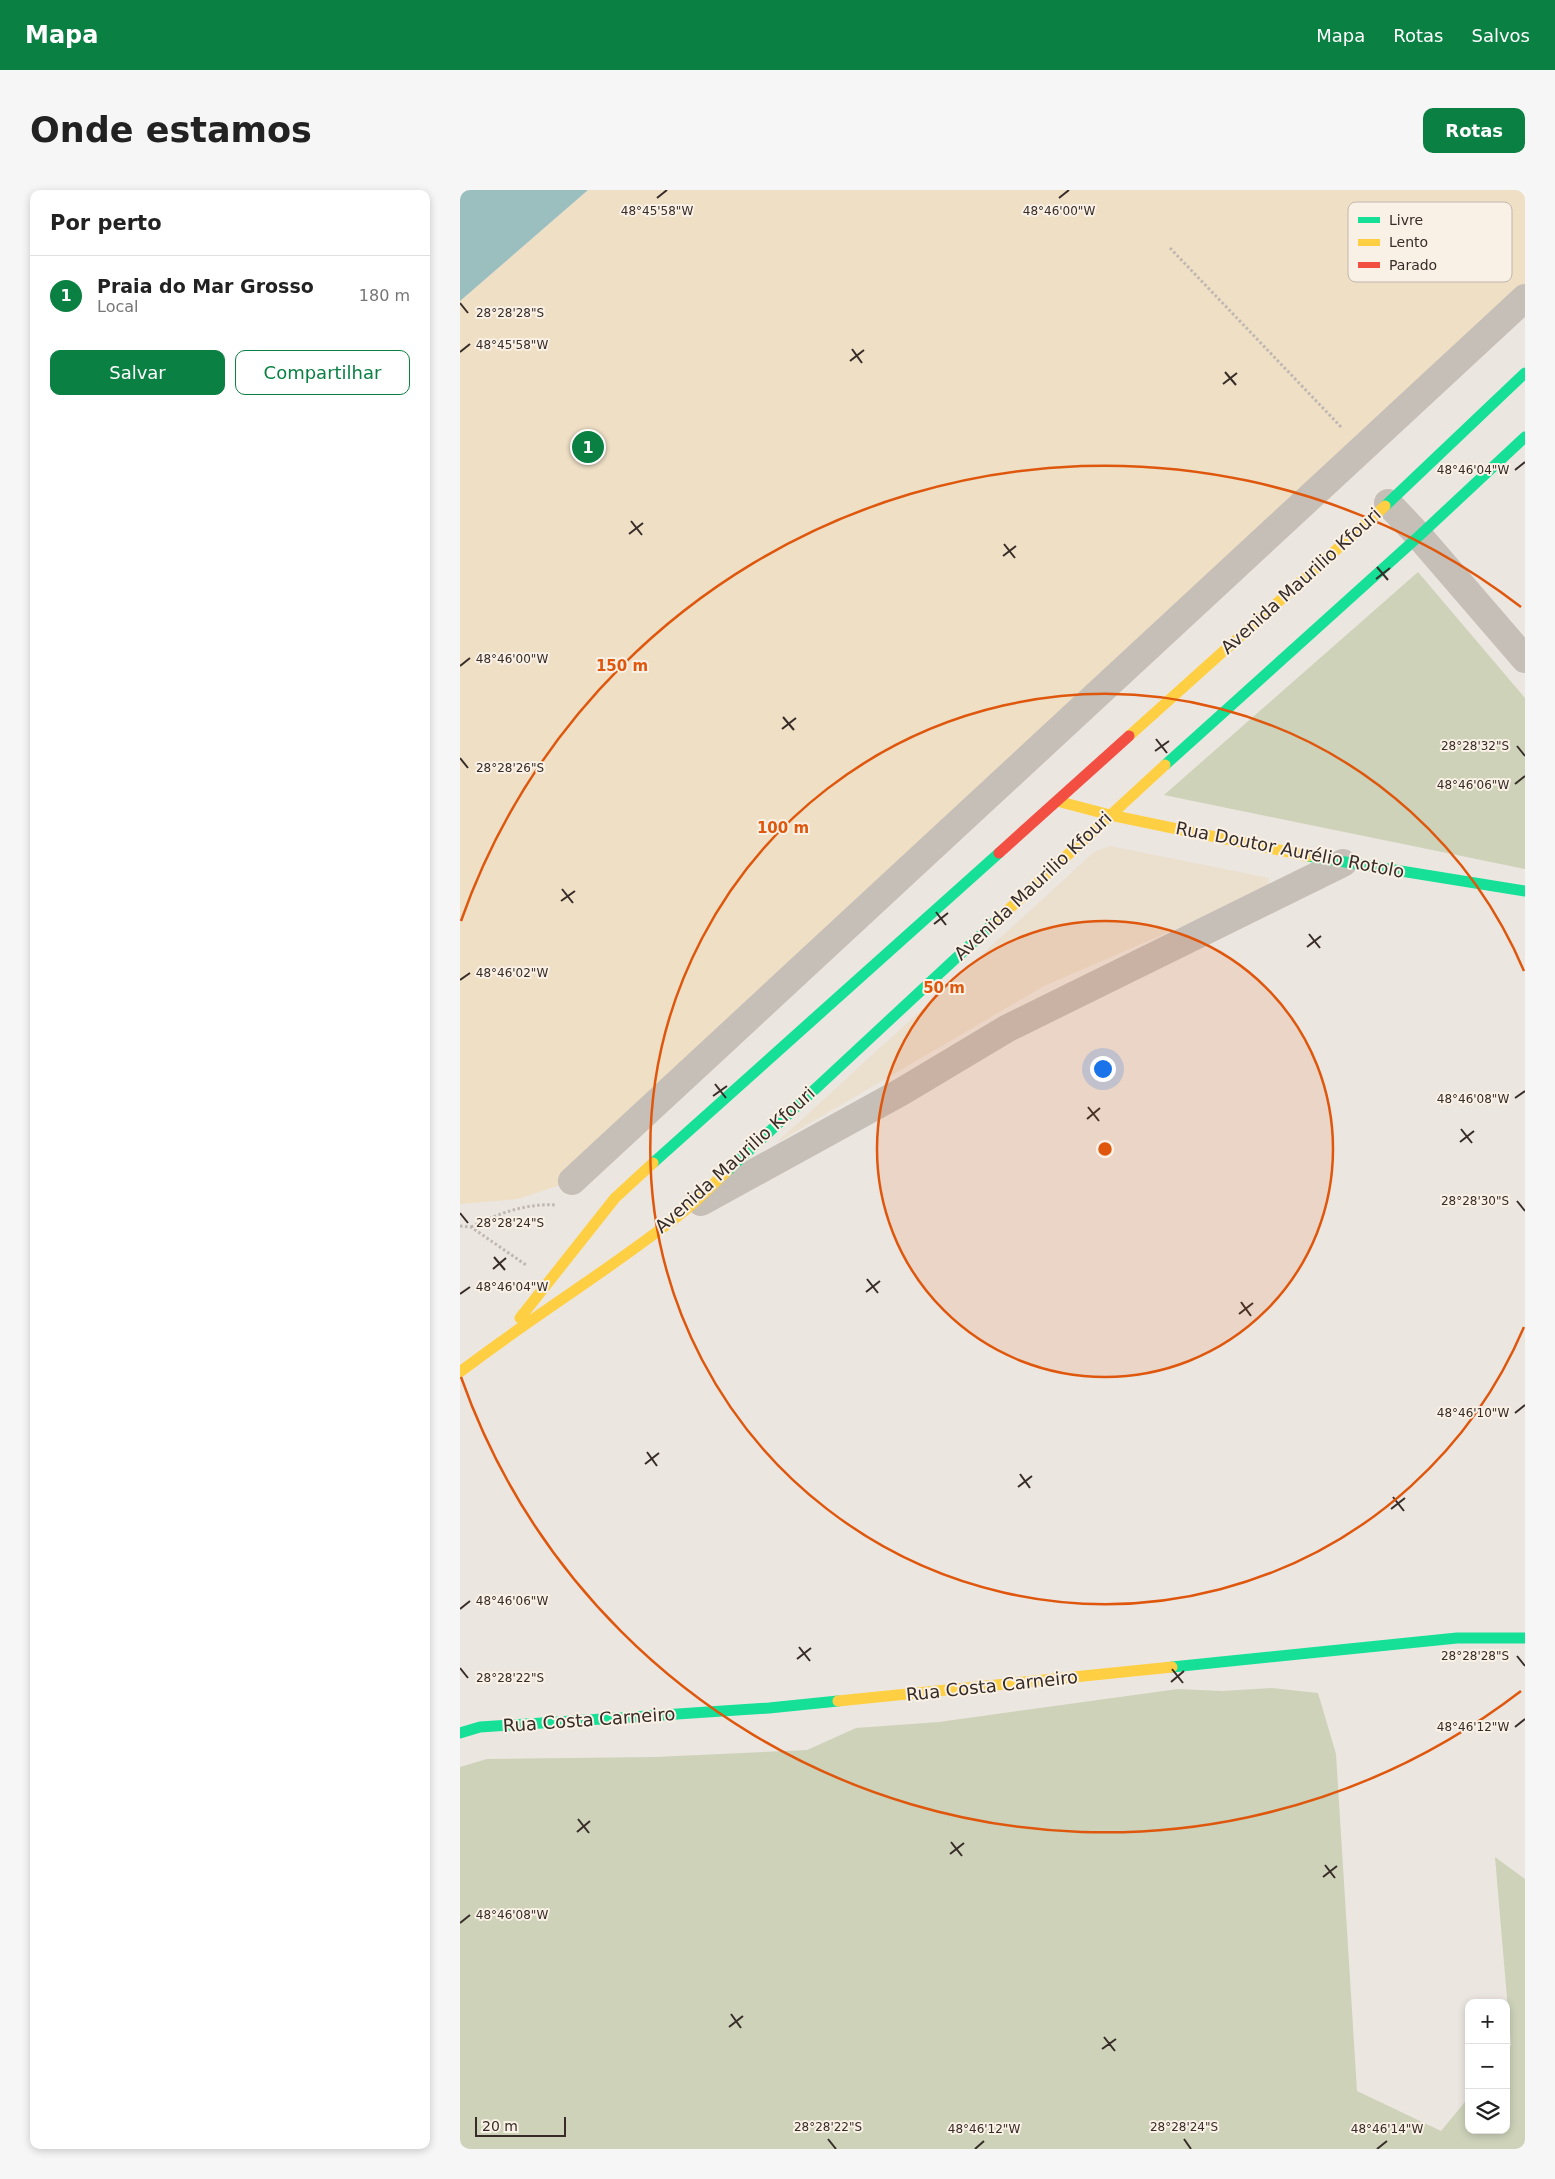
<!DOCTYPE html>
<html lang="pt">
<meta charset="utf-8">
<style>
:root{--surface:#fff;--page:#f6f6f6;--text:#222;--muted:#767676;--line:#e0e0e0;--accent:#0b8043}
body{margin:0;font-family:"DejaVu Sans",sans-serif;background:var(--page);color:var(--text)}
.controls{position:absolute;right:15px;bottom:15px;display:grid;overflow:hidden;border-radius:10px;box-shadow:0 2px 8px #0003}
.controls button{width:45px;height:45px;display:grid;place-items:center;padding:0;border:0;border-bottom:1px solid var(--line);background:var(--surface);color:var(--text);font:25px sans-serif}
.scale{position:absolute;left:15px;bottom:12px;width:91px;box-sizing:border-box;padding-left:5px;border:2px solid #372c27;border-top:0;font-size:14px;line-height:18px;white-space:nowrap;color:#372c27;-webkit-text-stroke:4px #faf1e6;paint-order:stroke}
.you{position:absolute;left:642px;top:878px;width:18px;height:18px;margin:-12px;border:4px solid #fff;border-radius:50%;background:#1a73e8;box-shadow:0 0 0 8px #1a73e833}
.badge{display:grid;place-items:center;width:32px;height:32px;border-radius:50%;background:var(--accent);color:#fff;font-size:16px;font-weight:700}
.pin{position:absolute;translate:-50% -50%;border:2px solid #fff;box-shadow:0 1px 5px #0006}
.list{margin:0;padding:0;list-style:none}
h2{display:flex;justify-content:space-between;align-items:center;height:65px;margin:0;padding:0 20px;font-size:21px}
h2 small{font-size:16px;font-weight:400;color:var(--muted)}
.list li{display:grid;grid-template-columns:32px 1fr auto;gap:15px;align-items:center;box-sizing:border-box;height:80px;padding:0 20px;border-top:1px solid var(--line)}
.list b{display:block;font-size:19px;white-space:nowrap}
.list p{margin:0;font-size:16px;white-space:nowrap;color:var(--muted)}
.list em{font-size:16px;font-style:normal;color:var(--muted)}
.actions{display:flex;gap:10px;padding:15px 20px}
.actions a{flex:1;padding:11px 0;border:1px solid var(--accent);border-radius:10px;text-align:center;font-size:18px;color:var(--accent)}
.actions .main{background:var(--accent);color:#fff}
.icon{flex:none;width:28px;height:28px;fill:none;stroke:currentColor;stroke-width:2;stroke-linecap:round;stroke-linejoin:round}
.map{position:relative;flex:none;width:1065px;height:1959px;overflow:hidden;border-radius:10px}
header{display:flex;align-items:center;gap:30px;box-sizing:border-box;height:70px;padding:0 25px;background:var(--accent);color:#fff}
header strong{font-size:24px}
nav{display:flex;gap:28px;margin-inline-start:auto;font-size:18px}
.intro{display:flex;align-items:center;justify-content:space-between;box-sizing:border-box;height:120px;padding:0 30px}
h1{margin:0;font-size:35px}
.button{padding:12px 22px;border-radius:10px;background:var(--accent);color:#fff;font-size:18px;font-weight:700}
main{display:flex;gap:30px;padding:0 30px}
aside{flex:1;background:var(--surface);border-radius:10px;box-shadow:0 2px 8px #0003}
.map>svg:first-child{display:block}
</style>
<header>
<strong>Mapa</strong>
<nav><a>Mapa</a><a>Rotas</a><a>Salvos</a></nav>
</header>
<div class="intro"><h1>Onde estamos</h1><a class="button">Rotas</a></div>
<main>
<aside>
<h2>Por perto<small></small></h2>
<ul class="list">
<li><span class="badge">1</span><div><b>Praia do Mar Grosso</b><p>Local</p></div><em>180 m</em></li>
</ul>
<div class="actions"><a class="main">Salvar</a><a>Compartilhar</a></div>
</aside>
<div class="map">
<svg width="1065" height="1959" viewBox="0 0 1065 1959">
<rect width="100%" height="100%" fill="#ece6e0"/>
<g fill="#cdd2b9">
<polygon points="958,382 1065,508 1065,679 704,605"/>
<polygon points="812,1498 858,1503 876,1564 897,1901 981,1941 1009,1907 1009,1940 1046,1940 1046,1861 1051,1855 1035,1667 1065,1689 1065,1959 0,1959 0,1577 27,1569 195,1567 347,1560 396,1538 479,1532 718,1499 762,1501"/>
</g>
<polygon fill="#eedfc5" points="128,0 1065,0 1065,108 112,991 58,1009 0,1014 0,111"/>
<polygon fill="#ebdfce" points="650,656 809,688 808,699 584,796 316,953 634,662"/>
<polygon fill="#9bbebf" points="0,0 128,0 0,111"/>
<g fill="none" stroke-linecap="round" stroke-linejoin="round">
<g stroke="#bfb7b1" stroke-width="3" stroke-dasharray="2.5 2.5" stroke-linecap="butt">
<polyline points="710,58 882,238"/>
<polyline points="0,1036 11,1037 66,1075"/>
<path d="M11,1037C37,1024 66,1013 96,1015"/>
</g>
<g stroke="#c6bfb8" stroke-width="28">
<polyline points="928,313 959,346 1065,469"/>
<polyline points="112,991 1065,108"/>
<polyline points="241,1012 441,902 548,838 883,673"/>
</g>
<g stroke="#16e098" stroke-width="11">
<polyline points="925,316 1065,183"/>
<polyline points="705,575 959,346 1065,247"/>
<polyline points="848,666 1065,701"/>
<polyline points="193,973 539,663"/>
<polyline points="267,981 537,730"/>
<polyline points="712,1477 997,1448 1065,1448"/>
<polyline points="0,1543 20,1537 309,1518 378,1511"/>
</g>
<g stroke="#ffcf43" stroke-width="11">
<polyline points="669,546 925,316"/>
<polyline points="597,611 650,625 848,666"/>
<polyline points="537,730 705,575"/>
<polyline points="60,1128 155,1008 193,973"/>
<path d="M0,1182C73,1126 151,1079 223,1022C238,1010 253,994 267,981"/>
<polyline points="378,1511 712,1477"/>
</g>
<polyline stroke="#f24e42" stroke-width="11" points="539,663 669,546"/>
</g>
<path fill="none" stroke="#372c27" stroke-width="2" d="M197,8L207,0M599,8L609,0M0,113L8,123M392,159L402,173M0,162L10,154M390,171L404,160M765,182L776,195M763,194L777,183M1055,280L1065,272M171,331L182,345M169,344L183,333M544,354L555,368M543,366L556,356M917,377L928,390M916,389L930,378M0,476L10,468M323,527L334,540M322,539L336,528M696,549L707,563M1057,556L1065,566M695,561L709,551M0,568L8,578M1055,594L1065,586M102,699L113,713M101,711L115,701M476,722L486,735M474,734L488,723M849,744L860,758M847,757L861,746M0,790L10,783M255,894L266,908M253,906L267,896M1055,908L1065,901M628,917L639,931M627,929L640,918M1001,939L1012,953M1000,952L1014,941M1057,1011L1065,1021M0,1023L8,1033M34,1067L45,1080M33,1079L46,1068M407,1089L418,1103M406,1102L420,1091M0,1104L10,1097M781,1112L791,1126M779,1124L793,1113M1055,1223L1065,1215M187,1262L197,1276M185,1274L199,1263M560,1284L570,1298M558,1297L572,1286M933,1307L944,1321M931,1319L945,1308M0,1419L10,1411M339,1457L350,1471M1057,1466L1065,1476M337,1469L351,1458M0,1478L8,1488M712,1479L723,1493M711,1492L724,1481M1055,1537L1065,1529M118,1629L129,1643M117,1642L130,1631M491,1652L502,1666M490,1664L504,1653M865,1675L875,1688M863,1687L877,1676M0,1733L10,1725M271,1824L281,1838M269,1837L283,1826M644,1847L655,1861M642,1859L656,1849M368,1949L376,1959M724,1949L731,1959M515,1959L524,1951M917,1959L927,1951"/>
<circle cx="645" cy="959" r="228" fill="#df570d" fill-opacity=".12"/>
<g fill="none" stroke="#df570d" stroke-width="2.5">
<circle cx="645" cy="959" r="228"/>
<path d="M1064 1137A455 455 0 1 1 1064 781"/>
<path d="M1061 1501A683 683 0 0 1 1 1187M1 731A683 683 0 0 1 1061 417"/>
</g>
<g text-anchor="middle" stroke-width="4" stroke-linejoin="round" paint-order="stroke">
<g font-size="18" fill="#372c27" stroke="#faf1e6">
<text transform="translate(841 391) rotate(-42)" y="6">Avenida Maurilio Kfouri</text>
<text transform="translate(830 660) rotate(11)" y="6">Rua Doutor Aurélio Rotolo</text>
<text transform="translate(573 696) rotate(-43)" y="6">Avenida Maurilio Kfouri</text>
<text transform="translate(275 970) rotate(-42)" y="6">Avenida Maurilio Kfouri</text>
<text transform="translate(532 1496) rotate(-6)" y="6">Rua Costa Carneiro</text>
<text transform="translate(129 1530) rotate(-4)" y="6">Rua Costa Carneiro</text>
</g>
</g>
<rect x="888" y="12" width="164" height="80" rx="8" fill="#faf1e6" stroke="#c0b6ad" stroke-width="1"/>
<rect x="898" y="27" width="22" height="6" fill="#16e098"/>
<rect x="898" y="49" width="22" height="7" fill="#ffcf43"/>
<rect x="898" y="72" width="22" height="6" fill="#f24e42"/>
<g font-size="14" fill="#372c27">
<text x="929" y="35">Livre</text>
<text x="929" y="57">Lento</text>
<text x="929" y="80">Parado</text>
</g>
<g font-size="12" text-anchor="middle" fill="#372c27" stroke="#faf1e6" stroke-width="4" stroke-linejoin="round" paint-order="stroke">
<text x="599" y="25">48°46'00"W</text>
<text x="197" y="25">48°45'58"W</text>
<text x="50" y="127">28°28'28"S</text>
<text x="52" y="159">48°45'58"W</text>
<text x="1013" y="284">48°46'04"W</text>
<text x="52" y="473">48°46'00"W</text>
<text x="1015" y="560">28°28'32"S</text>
<text x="50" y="582">28°28'26"S</text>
<text x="1013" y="599">48°46'06"W</text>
<text x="52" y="787">48°46'02"W</text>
<text x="1013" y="913">48°46'08"W</text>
<text x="1015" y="1015">28°28'30"S</text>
<text x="50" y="1037">28°28'24"S</text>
<text x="52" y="1101">48°46'04"W</text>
<text x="1013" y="1227">48°46'10"W</text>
<text x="52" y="1415">48°46'06"W</text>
<text x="1015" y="1470">28°28'28"S</text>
<text x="50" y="1492">28°28'22"S</text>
<text x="1013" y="1541">48°46'12"W</text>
<text x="52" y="1729">48°46'08"W</text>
<text x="368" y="1941">28°28'22"S</text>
<text x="724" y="1941">28°28'24"S</text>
<text x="524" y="1943">48°46'12"W</text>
<text x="927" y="1943">48°46'14"W</text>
</g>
<circle cx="645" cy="959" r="8" fill="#df570d" stroke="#faf1e6" stroke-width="2.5"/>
<g font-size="15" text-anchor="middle" font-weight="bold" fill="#df570d" stroke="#faf1e6" stroke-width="4" stroke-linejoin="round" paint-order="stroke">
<text x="162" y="481">150 m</text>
<text x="323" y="643">100 m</text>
<text x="484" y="803">50 m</text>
</g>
</svg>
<div class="controls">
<button>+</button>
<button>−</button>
<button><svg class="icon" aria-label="layers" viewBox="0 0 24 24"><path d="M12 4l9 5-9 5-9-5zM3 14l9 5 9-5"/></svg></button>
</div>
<div class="scale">20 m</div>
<div class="you"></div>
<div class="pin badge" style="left:128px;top:257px">1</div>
</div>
</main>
